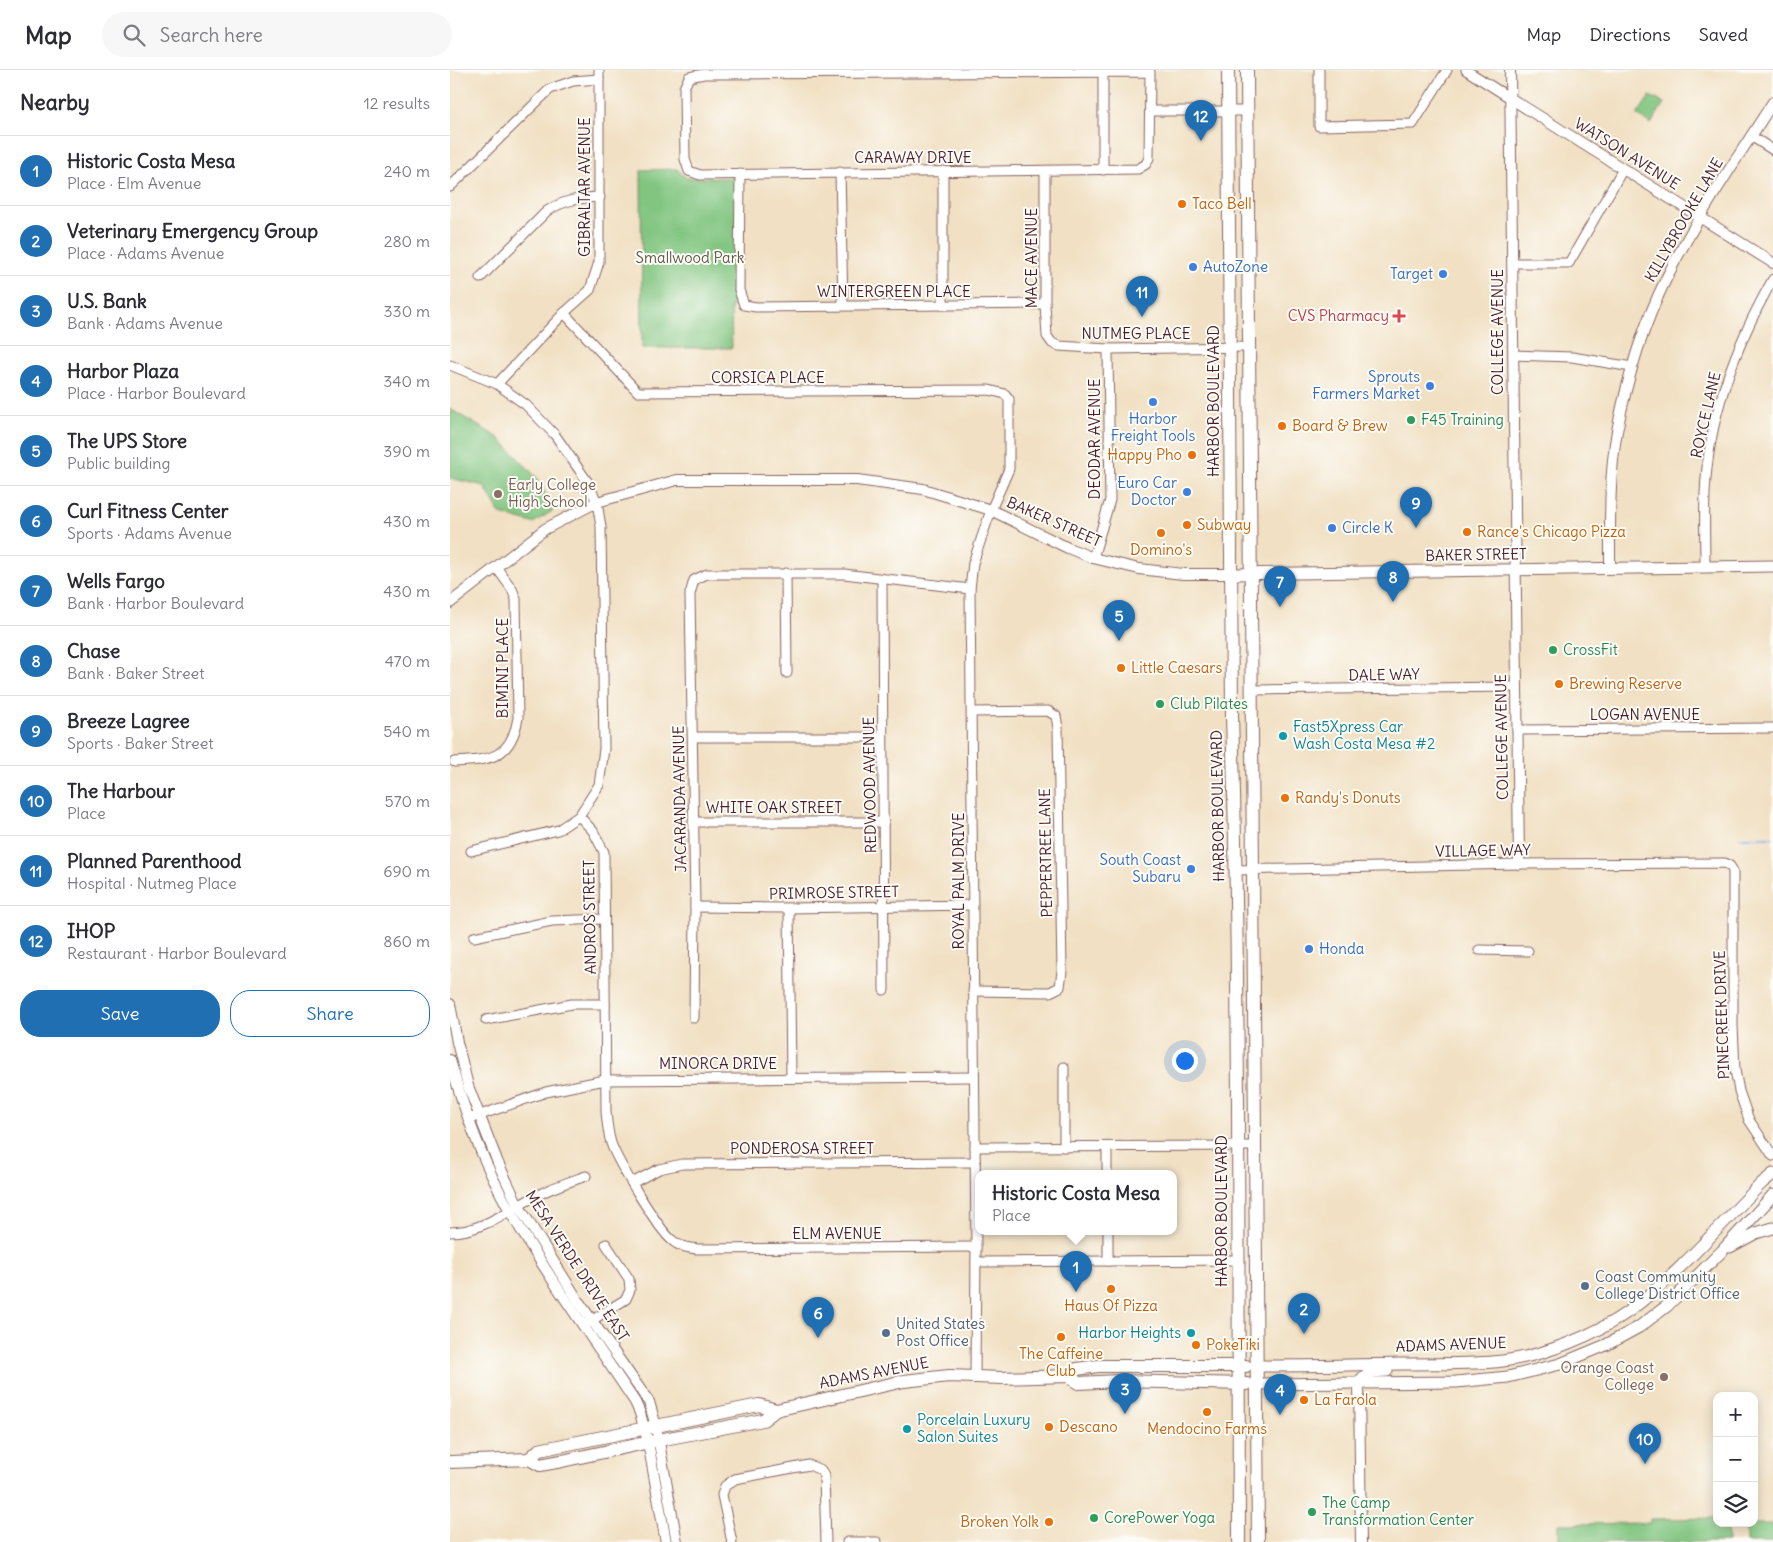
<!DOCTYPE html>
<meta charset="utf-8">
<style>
:root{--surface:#fff;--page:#f7f7f7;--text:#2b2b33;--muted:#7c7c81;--line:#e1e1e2;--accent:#1f6fb2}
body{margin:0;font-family:Delius,sans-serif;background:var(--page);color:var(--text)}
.controls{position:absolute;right:15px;bottom:15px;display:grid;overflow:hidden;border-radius:10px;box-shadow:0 2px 12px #0003}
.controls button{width:45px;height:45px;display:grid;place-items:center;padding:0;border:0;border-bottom:1px solid var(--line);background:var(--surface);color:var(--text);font:25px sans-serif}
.you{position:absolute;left:734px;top:990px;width:18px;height:18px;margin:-12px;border:4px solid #fff;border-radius:50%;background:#1a73e8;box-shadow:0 0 0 8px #1a73e833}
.badge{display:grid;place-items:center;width:32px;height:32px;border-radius:50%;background:var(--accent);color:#fff;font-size:16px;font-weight:700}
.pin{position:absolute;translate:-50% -41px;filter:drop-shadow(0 1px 2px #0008)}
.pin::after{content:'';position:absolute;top:26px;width:18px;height:15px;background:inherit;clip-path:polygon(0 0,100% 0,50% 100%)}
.popup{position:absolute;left:525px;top:1100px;width:202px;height:65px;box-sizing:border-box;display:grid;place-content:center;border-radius:10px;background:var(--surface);filter:drop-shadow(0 1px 4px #0005);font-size:16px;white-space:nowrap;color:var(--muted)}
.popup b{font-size:19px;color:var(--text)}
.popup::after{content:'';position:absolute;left:50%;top:100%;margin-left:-10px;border:10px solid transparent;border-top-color:var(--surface)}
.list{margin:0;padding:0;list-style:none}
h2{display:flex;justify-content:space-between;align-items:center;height:65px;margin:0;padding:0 20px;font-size:21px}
h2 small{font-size:16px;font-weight:400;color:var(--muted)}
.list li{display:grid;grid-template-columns:32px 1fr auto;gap:15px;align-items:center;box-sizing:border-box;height:70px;padding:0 20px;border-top:1px solid var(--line)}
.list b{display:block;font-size:19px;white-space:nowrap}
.list p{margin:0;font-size:16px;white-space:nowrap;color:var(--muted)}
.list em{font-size:16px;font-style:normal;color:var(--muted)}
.actions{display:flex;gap:10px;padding:15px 20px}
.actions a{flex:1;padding:11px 0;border:1px solid var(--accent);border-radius:20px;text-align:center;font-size:18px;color:var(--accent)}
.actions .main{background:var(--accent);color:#fff}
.icon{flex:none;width:28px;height:28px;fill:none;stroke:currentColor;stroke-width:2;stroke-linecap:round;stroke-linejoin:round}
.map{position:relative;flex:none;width:1323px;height:1472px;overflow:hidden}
header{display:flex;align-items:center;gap:30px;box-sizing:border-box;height:70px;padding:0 25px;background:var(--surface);border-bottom:1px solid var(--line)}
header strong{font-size:24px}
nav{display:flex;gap:28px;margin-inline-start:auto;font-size:18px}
.search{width:350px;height:45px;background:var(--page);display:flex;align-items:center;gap:12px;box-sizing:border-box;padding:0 18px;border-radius:28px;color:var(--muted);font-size:19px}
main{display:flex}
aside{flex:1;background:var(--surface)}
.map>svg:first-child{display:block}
</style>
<header>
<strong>Map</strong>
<div class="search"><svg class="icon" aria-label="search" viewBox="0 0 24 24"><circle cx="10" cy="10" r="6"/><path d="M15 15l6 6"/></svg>Search here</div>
<nav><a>Map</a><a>Directions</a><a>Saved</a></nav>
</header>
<main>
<aside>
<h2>Nearby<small>12 results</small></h2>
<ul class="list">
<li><span class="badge">1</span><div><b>Historic Costa Mesa</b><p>Place · Elm Avenue</p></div><em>240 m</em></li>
<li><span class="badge">2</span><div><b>Veterinary Emergency Group</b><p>Place · Adams Avenue</p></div><em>280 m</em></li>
<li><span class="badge">3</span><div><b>U.S. Bank</b><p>Bank · Adams Avenue</p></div><em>330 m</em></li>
<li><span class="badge">4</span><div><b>Harbor Plaza</b><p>Place · Harbor Boulevard</p></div><em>340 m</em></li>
<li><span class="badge">5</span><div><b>The UPS Store</b><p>Public building</p></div><em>390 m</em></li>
<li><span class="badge">6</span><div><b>Curl Fitness Center</b><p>Sports · Adams Avenue</p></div><em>430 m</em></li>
<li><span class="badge">7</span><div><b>Wells Fargo</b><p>Bank · Harbor Boulevard</p></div><em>430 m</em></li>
<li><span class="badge">8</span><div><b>Chase</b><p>Bank · Baker Street</p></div><em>470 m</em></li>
<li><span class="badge">9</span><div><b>Breeze Lagree</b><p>Sports · Baker Street</p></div><em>540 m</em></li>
<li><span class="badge">10</span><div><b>The Harbour</b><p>Place</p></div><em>570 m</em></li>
<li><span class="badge">11</span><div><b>Planned Parenthood</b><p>Hospital · Nutmeg Place</p></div><em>690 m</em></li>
<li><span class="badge">12</span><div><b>IHOP</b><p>Restaurant · Harbor Boulevard</p></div><em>860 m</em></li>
</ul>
<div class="actions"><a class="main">Save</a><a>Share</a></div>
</aside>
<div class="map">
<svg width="1323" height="1472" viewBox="0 0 1323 1472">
<rect width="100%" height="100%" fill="#fdfcf7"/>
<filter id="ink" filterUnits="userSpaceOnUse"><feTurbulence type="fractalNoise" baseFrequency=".02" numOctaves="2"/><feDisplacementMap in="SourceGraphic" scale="10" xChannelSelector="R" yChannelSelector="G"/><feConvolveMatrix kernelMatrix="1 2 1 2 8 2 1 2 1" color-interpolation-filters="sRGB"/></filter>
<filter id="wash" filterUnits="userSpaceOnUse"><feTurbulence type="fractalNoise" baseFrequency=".0096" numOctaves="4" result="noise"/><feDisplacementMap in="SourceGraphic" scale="20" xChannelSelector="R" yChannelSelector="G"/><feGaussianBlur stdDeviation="1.12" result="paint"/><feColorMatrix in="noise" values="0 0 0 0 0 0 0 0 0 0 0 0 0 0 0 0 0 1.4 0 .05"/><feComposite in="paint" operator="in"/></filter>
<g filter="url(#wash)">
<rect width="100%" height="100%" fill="#f1e0c3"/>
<g fill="#81c580" stroke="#667256">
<polygon points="1200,26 1214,33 1201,54 1187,45"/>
<polygon points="227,99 236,108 287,108 289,235 281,236 282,278 192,278 191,100"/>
<polygon points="0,339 49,368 87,408 104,440 83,453 50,444 34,416 0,408"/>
<polygon points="1267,1448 1267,1453 1277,1453 1278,1472 1109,1472 1109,1454 1200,1453 1200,1449"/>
<rect x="1296" y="1454" width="27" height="18"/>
</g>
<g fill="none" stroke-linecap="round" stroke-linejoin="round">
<polyline stroke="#7ab1e9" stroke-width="2" points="1290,767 1323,767"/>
</g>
</g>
<g filter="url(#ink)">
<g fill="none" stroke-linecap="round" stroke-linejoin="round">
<g stroke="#846360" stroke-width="11">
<g id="minor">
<polyline points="699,0 700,2 699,88 696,94 688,99 250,105 239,101 235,89 234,18 239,7 254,4 700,2"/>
<polyline points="869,0 869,56 963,54 997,0"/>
<polyline points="1016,0 1060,28"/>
<polyline points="701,41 797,41"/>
<polyline points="1301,66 1323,80"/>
<polyline points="653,100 653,2"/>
<polyline points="390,102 393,235"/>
<polyline points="595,102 595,234 597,266 602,273 609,276 658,279 800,277"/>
<polyline points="290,104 289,220 294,235 306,237 595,234"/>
<polyline points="0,117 100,19 123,11 149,9"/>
<polyline points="1063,193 1119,193 1173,99"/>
<path d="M30,208L97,141C114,130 129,128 150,127"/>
<polyline points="493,235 493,101"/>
<polyline points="114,243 188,322 539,320 555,324 559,329 559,399 541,440 523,493 520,519 526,1177 525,1306"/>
<polyline points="1063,285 1122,287 1182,297"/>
<path d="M0,295L47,314L76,335L105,365L137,411L147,432L151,457L154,679L149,715L129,746L143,761L154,782L156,1042C157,1053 158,1063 161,1073C167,1091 209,1161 223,1171C230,1177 239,1178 248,1179L526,1177"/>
<polyline points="47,314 114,243 140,220 149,192 149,0"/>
<polyline points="643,488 660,430 658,279"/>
<path d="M1255,497C1255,473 1254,448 1255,424C1258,349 1286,274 1323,209"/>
<polyline points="336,503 337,603"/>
<polyline points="432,510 434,920"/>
<polyline points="802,620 1066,617"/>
<polyline points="522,642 598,641 606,646 608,658 612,901 610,917 600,922 523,921"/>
<polyline points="1067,660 1323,658"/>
<polyline points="243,667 432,667"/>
<path d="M4,692C40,690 61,689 68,648L66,529L62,519L46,497"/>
<polyline points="243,752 434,752"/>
<polyline points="21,781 108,760 129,746"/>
<polyline points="785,800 1069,794 1275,793 1280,796 1283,801 1283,955 1285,1000 1289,1021 1299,1050 1323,1086"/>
<polyline points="245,837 339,838 523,835"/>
<polyline points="339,838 341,1007"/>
<polyline points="24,867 102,851 154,849"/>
<polyline points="1029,880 1078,881"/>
<polyline points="244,948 245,837 240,524 244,510 257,504 394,504 520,519"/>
<polyline points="36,950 122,934 155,934"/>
<polyline points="614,997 614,1077"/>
<polyline points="19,1049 96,1022 155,1010 524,1007"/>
<polyline points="525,1077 805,1076"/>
<polyline points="657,1077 657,1103"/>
<polyline points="182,1113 209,1099 232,1094 525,1092"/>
<polyline points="658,1161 658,1191"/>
<path d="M0,1162C34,1162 62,1137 92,1123C106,1116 122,1111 136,1106"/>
<polyline points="526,1192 788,1190"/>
<polyline points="136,1254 176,1229 180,1220 179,1209 156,1174"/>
<polyline points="282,1472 272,1425 275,1416 285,1409 359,1395 371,1400 374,1406 376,1472"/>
<polyline points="397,1472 427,1472"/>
</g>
</g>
<g stroke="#846360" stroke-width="12">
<g id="tertiary">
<polyline points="1060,0 1069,794"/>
<polyline points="1060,28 1323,193"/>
<path d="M1160,497C1160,452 1159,406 1167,361C1177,309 1193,255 1217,207C1247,146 1287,89 1323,32"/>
<polyline points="0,533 95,459 147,432 227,410 407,410 473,419 541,440 618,478 643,488 689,499 733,504 782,504"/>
<polyline points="0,934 7,972 18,1016 48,1093 68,1135 129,1232 199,1332 206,1356 227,1472"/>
<path d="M0,990C14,1041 34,1095 60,1141C98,1207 143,1269 185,1332L190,1343L198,1372L216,1472"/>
<polyline points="909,1313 911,1472"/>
</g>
</g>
<g stroke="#846360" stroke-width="13">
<g id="secondary">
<polyline points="782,504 1323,496"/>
<polyline points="1280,1177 1306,1163 1323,1158"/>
<path d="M807,1296C855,1296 903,1295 951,1294C985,1293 1019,1295 1053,1291C1093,1286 1146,1265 1179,1241C1228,1205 1269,1156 1312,1113L1323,1104"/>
<path d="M909,1313C914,1302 926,1301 937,1301"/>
<polyline points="807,1314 1006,1312 1058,1307 1110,1294 1156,1275 1189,1257 1217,1236 1272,1181 1323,1125"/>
</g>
</g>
<g stroke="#846360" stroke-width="14">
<g id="primary">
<path d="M778,0L782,645C790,921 788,1196 789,1472"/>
<polyline points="797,0 808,1472"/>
<polyline points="619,1306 627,1299 648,1296 796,1296"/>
<polyline points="79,1389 89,1380 309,1335 326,1340"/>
<polyline points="0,1392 79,1389 90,1395 112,1391 209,1370 313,1350 326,1340 454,1311 499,1306 552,1308 619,1306 628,1313 669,1311 797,1314"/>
</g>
</g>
<use href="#minor" stroke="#fff" stroke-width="9"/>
<use href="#tertiary" stroke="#fff" stroke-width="10"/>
<use href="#secondary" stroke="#fff" stroke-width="11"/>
<use href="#primary" stroke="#fff" stroke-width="12"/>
</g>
</g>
<g fill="#e8710a" stroke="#fdfcf7" stroke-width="2">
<circle cx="732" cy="134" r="5"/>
<circle cx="832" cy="356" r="5"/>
<circle cx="742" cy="385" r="5"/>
<circle cx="737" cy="455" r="5"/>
<circle cx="1017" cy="462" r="5"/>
<circle cx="711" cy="463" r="5"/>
<circle cx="671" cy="598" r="5"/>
<circle cx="1109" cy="614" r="5"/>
<circle cx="835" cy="728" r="5"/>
<circle cx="661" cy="1219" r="5"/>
<circle cx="611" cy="1267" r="5"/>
<circle cx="746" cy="1275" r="5"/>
<circle cx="854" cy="1330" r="5"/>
<circle cx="757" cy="1342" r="5"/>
<circle cx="599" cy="1357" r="5"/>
<circle cx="599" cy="1452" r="5"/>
</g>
<g fill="#3f7fe0" stroke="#fdfcf7" stroke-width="2">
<circle cx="743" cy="197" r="5"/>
<circle cx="993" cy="204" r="5"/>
<circle cx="980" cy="316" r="5"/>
<circle cx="703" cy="332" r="5"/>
<circle cx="737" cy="422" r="5"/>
<circle cx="882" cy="458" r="5"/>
<circle cx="741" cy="799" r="5"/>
<circle cx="859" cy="879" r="5"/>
</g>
<path fill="#e0444e" stroke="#fdfcf7" stroke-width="2" d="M946.5 238.5h5v5h5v5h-5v5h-5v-5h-5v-5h5z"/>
<g fill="#2e9e5b" stroke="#fdfcf7" stroke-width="2">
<circle cx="961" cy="350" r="5"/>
<circle cx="1103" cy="580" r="5"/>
<circle cx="710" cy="634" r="5"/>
<circle cx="862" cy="1442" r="5"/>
<circle cx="644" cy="1448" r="5"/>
</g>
<g fill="#8d6e63" stroke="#fdfcf7" stroke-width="2">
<circle cx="48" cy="424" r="5"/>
<circle cx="1214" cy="1307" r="5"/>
</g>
<g fill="#0f9aa8" stroke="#fdfcf7" stroke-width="2">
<circle cx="833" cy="666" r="5"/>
<circle cx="741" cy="1263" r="5"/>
<circle cx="457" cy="1359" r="5"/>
</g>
<g fill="#5c6f8a" stroke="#fdfcf7" stroke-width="2">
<circle cx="1135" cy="1216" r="5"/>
<circle cx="436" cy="1263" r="5"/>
</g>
<g text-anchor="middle" stroke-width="4" stroke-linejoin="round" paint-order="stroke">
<g font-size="15" fill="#4a1f2b" stroke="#fdfcf7">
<text transform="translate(1177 84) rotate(32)" y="5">WATSON AVENUE</text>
<text x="463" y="93">CARAWAY DRIVE</text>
<text transform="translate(135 117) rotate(-90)" y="5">GIBRALTAR AVENUE</text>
<text transform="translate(1234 150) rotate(-60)" y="5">KILLYBROOKE LANE</text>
<text transform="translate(582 188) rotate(-90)" y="5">MACE AVENUE</text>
<text x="444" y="227">WINTERGREEN PLACE</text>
<text transform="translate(1048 262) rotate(-90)" y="5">COLLEGE AVENUE</text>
<text x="686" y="269">NUTMEG PLACE</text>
<text x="318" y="313">CORSICA PLACE</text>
<text transform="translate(764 331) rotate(-90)" y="5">HARBOR BOULEVARD</text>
<text transform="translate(1256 345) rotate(-77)" y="5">ROYCE LANE</text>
<text transform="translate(645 369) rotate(-90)" y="5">DEODAR AVENUE</text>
<text transform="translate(604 452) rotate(24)" y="5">BAKER STREET</text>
<text transform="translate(1026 485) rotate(-1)" y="5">BAKER STREET</text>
<text transform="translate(53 598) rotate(-90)" y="5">BIMINI PLACE</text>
<text transform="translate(934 605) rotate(-1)" y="5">DALE WAY</text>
<text x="1195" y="650">LOGAN AVENUE</text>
<text transform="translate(1052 667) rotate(-91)" y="5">COLLEGE AVENUE</text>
<text transform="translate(420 715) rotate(-91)" y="5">REDWOOD AVENUE</text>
<text transform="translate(230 729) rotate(-91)" y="5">JACARANDA AVENUE</text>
<text transform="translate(768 736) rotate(-91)" y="5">HARBOR BOULEVARD</text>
<text x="324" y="743">WHITE OAK STREET</text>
<text transform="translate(1033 781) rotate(-1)" y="5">VILLAGE WAY</text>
<text transform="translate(596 783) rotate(-91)" y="5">PEPPERTREE LANE</text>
<text transform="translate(509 811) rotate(-90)" y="5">ROYAL PALM DRIVE</text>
<text transform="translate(384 823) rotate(-1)" y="5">PRIMROSE STREET</text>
<text transform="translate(140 847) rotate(-91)" y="5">ANDROS STREET</text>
<text transform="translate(1272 945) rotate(-92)" y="5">PINECREEK DRIVE</text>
<text x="268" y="999">MINORCA DRIVE</text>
<text x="352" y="1084">PONDEROSA STREET</text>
<text transform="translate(772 1141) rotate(-90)" y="5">HARBOR BOULEVARD</text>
<text x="387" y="1169">ELM AVENUE</text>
<text transform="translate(127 1196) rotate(57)" y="5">MESA VERDE DRIVE EAST</text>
<text transform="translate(1001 1275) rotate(-2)" y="5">ADAMS AVENUE</text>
<text transform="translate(424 1303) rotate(-11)" y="5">ADAMS AVENUE</text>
</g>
<g font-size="15" fill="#c56008" stroke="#fdfcf7" text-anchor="start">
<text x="742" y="139">Taco Bell</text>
<text x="842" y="361">Board &amp; Brew</text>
<text x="732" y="390" text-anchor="end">Happy Pho</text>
<text x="747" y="460">Subway</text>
<text x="1027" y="467">Rance's Chicago Pizza</text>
<text x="711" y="485" text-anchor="middle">Domino's</text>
<text x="681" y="603">Little Caesars</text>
<text x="1119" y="619">Brewing Reserve</text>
<text x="845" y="733">Randy's Donuts</text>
<text x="661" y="1241" text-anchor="middle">Haus Of Pizza</text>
<text x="756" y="1280">PokeTiki</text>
<text x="611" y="1289" text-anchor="middle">The Caffeine<tspan x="611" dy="17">Club</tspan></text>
<text x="864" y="1335">La Farola</text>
<text x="609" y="1362">Descano</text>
<text x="757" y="1364" text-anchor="middle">Mendocino Farms</text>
<text x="589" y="1457" text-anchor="end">Broken Yolk</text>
</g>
<g font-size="15" fill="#5d5949" stroke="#fdfcf7">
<text x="240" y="193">Smallwood Park</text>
</g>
<g font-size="15" fill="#366cbe" stroke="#fdfcf7" text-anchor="end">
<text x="753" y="202" text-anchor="start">AutoZone</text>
<text x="983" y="209">Target</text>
<text x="970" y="312">Sprouts<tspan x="970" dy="17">Farmers Market</tspan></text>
<text x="703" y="354" text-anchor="middle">Harbor<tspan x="703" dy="17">Freight Tools</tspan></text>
<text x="727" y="418">Euro Car<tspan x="727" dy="17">Doctor</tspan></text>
<text x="892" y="463" text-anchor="start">Circle K</text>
<text x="731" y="795">South Coast<tspan x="731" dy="17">Subaru</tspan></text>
<text x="869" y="884" text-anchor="start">Honda</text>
</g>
<g font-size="15" fill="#be3a42" stroke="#fdfcf7" text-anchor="end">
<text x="939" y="251">CVS Pharmacy</text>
</g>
<g font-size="15" fill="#27864d" stroke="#fdfcf7" text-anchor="start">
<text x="971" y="355">F45 Training</text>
<text x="1113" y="585">CrossFit</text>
<text x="720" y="639">Club Pilates</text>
<text x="872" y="1438">The Camp<tspan x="872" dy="17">Transformation Center</tspan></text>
<text x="654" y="1453">CorePower Yoga</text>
</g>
<g font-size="15" fill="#785e54" stroke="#fdfcf7" text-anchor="start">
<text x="58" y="420">Early College<tspan x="58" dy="17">High School</tspan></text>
<text x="1204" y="1303" text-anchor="end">Orange Coast<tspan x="1204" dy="17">College</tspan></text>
</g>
<g font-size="15" fill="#0d838f" stroke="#fdfcf7" text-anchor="start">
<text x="843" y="662">Fast5Xpress Car<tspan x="843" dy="17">Wash Costa Mesa #2</tspan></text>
<text x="731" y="1268" text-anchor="end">Harbor Heights</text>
<text x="467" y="1355">Porcelain Luxury<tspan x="467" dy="17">Salon Suites</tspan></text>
</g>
<g font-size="15" fill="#4e5e75" stroke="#fdfcf7" text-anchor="start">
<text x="1145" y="1212">Coast Community<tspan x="1145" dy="17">College District Office</tspan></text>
<text x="446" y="1259">United States<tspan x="446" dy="17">Post Office</tspan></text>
</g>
</g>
</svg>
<div class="controls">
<button>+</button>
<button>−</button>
<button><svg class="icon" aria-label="layers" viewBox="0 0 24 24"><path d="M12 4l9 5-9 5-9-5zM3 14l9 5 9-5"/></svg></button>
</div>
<div class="you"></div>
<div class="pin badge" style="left:626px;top:1222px">1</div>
<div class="popup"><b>Historic Costa Mesa</b>Place</div>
<div class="pin badge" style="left:854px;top:1264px">2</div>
<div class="pin badge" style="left:675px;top:1344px">3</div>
<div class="pin badge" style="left:830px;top:1345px">4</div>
<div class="pin badge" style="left:669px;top:571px">5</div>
<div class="pin badge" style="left:368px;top:1268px">6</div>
<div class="pin badge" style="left:830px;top:537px">7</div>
<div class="pin badge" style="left:943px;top:532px">8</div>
<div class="pin badge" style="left:966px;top:458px">9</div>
<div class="pin badge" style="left:1195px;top:1394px">10</div>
<div class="pin badge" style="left:692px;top:247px">11</div>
<div class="pin badge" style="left:751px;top:71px">12</div>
</div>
</main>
